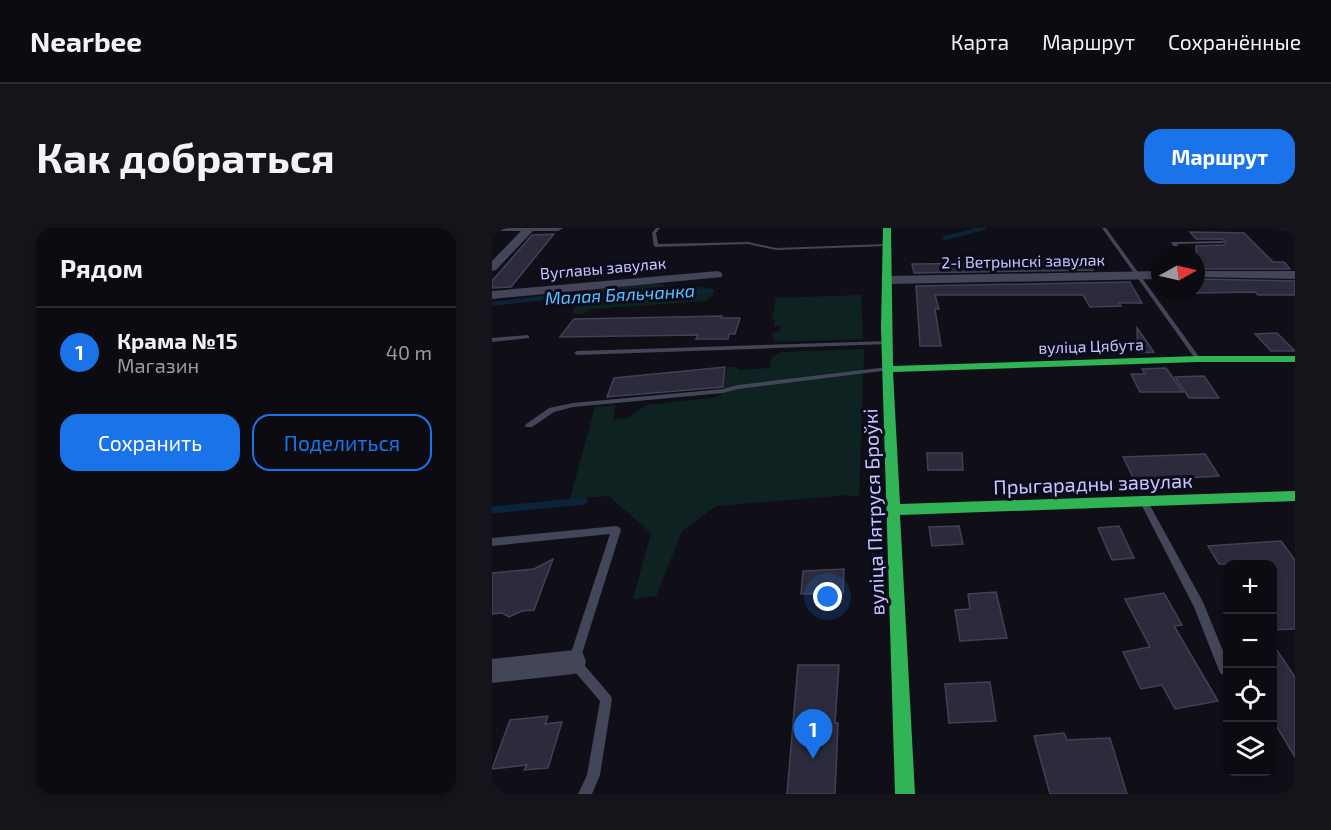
<!DOCTYPE html>
<html lang="ru">
<meta charset="utf-8">
<style>
:root{--surface:#0c0b12;--page:#15141b;--text:#f1f3f6;--muted:#9a9b9f;--line:#2c2b32;--accent:#1a73e8}
body{margin:0;font-family:"Exo 2",sans-serif;background:var(--page);color:var(--text)}
.controls{position:absolute;right:18px;bottom:18px;display:grid;overflow:hidden;border-radius:12px;box-shadow:0 3px 9px #0003}
.controls button{width:54px;height:54px;display:grid;place-items:center;padding:0;border:0;border-bottom:2px solid var(--line);background:var(--surface);color:var(--text);font:30px sans-serif}
.compass{position:absolute;left:659px;top:18px;width:54px;height:54px;border-radius:50%;background:var(--surface);box-shadow:0 3px 9px #0003;rotate:82deg}
.you{position:absolute;left:336px;top:369px;width:21px;height:21px;margin:-15px;border:4px solid #fff;border-radius:50%;background:#1a73e8;box-shadow:0 0 0 9px #1a73e833}
.badge{display:grid;place-items:center;width:39px;height:39px;border-radius:50%;background:var(--accent);color:#fff;font-size:20px;font-weight:700}
.pin{position:absolute;translate:-50% -50px;filter:drop-shadow(0 2px 3px #0008)}
.pin::after{content:'';position:absolute;top:32px;width:21px;height:18px;background:inherit;clip-path:polygon(0 0,100% 0,50% 100%)}
.list{margin:0;padding:0;list-style:none}
h2{display:flex;justify-content:space-between;align-items:center;height:78px;margin:0;padding:0 24px;font-size:26px}
h2 small{font-size:20px;font-weight:400;color:var(--muted)}
.list li{display:grid;grid-template-columns:39px 1fr auto;gap:18px;align-items:center;box-sizing:border-box;height:90px;padding:0 24px;border-top:2px solid var(--line)}
.list b{display:block;font-size:22px;white-space:nowrap}
.list p{margin:0;font-size:20px;white-space:nowrap;color:var(--muted)}
.list em{font-size:20px;font-style:normal;color:var(--muted)}
.actions{display:flex;gap:12px;padding:18px 24px}
.actions a{flex:1;padding:14px 0;border:2px solid var(--accent);border-radius:18px;text-align:center;font-size:21px;color:var(--accent)}
.actions .main{background:var(--accent);color:#fff}
.icon{flex:none;width:33px;height:33px;fill:none;stroke:currentColor;stroke-width:2;stroke-linecap:round;stroke-linejoin:round}
.map{position:relative;flex:none;width:803px;height:566px;overflow:hidden;border-radius:18px}
header{display:flex;align-items:center;gap:36px;box-sizing:border-box;height:84px;padding:0 30px;background:var(--surface);border-bottom:2px solid var(--line)}
header strong{font-size:28px}
nav{display:flex;gap:33px;margin-inline-start:auto;font-size:21px}
.intro{display:flex;align-items:center;justify-content:space-between;box-sizing:border-box;height:144px;padding:0 36px}
h1{margin:0;font-size:42px}
.button{padding:15px 27px;border-radius:18px;background:var(--accent);color:#fff;font-size:21px;font-weight:700}
main{display:flex;gap:36px;padding:0 36px}
aside{flex:1;background:var(--surface);border-radius:18px;box-shadow:0 3px 9px #0003}
.map>svg:first-child{display:block}
</style>
<header>
<strong>Nearbee</strong>
<nav><a>Карта</a><a>Маршрут</a><a>Сохранённые</a></nav>
</header>
<div class="intro"><h1>Как добраться</h1><a class="button">Маршрут</a></div>
<main>
<aside>
<h2>Рядом<small></small></h2>
<ul class="list">
<li><span class="badge">1</span><div><b>Крама №15</b><p>Магазин</p></div><em>40 m</em></li>
</ul>
<div class="actions"><a class="main">Сохранить</a><a>Поделиться</a></div>
</aside>
<div class="map">
<svg width="803" height="566" viewBox="0 0 803 566">
<rect width="100%" height="100%" fill="#100f18"/>
<g fill="#0e2321">
<polygon points="138,56 171,56 174,60 193,58 218,60 221,68 213,73 100,81 90,86 80,85 95,61"/>
<polygon points="369,67 371,111 282,114 280,105 287,104 289,98 282,98 283,92 280,92 284,70"/>
<polygon points="372,121 367,269 355,267 224,278 190,303 164,368 141,371 159,305 117,268 78,271 103,179 123,177 121,192 136,190 154,177 220,170 231,166 235,139 244,139 247,142 278,140 280,129 289,124"/>
</g>
<g fill="none" stroke-linecap="round" stroke-linejoin="round">
<g stroke="#0b243c" stroke-width="4">
<polyline points="789,0 803,2"/>
<polyline points="453,10 492,0"/>
<polyline points="0,76 85,66 97,68 220,63"/>
</g>
<polyline stroke="#0b243c" stroke-width="7" points="0,282 92,273"/>
</g>
<g fill="#2c2b3c" stroke="#414057" stroke-width="1.5">
<polygon points="698,4 752,5 781,34 792,34 798,41 704,41 704,18 732,17 734,14 730,11 704,11"/>
<polygon points="62,6 19,59 0,60 0,53 40,7"/>
<polygon points="592,29 601,42 422,45 420,36 498,35 498,33 540,33 538,30"/>
<polygon points="704,51 803,53 803,67 766,67 763,64 704,65"/>
<polygon points="638,54 650,75 627,75 629,78 598,79 591,67 443,67 447,81 443,81 449,118 428,118 424,58"/>
<polygon points="230,88 229,90 248,90 243,106 237,106 236,111 204,111 206,107 68,109 82,91"/>
<polygon points="645,100 662,124 646,125"/>
<polygon points="785,105 803,123 779,123 763,106"/>
<polygon points="233,139 231,159 115,169 122,150"/>
<polygon points="674,140 691,164 648,164 639,146 653,146 650,141"/>
<polygon points="712,148 727,170 697,170 683,149"/>
<polygon points="435,225 470,225 471,242 436,242"/>
<polygon points="713,226 727,248 643,253 631,229"/>
<polygon points="467,298 471,316 440,318 437,299"/>
<polygon points="627,298 642,330 620,332 606,300"/>
<polygon points="789,313 803,332 803,401 780,402 780,336 727,336 716,318"/>
<polygon points="61,331 42,382 30,383 17,389 10,385 0,386 0,345 42,341"/>
<polygon points="352,341 351,365 309,366 311,343"/>
<polygon points="504,364 515,410 468,413 463,382 478,381 476,366"/>
<polygon points="672,365 690,397 682,398 726,473 683,481 670,457 649,461 631,424 658,419 633,371"/>
<polygon points="780,415 803,449 803,529 780,491"/>
<polygon points="306,437 347,437 343,495 346,495 343,566 295,566"/>
<polygon points="498,454 504,493 457,495 453,456"/>
<polygon points="56,488 53,496 70,494 56,540 32,542 35,537 0,541 18,492"/>
<polygon points="572,505 575,512 618,510 635,566 558,566 542,508"/>
</g>
<g fill="none" stroke-linecap="round" stroke-linejoin="round">
<g fill="#434559" fill-rule="evenodd">
<polygon points="164,0 168,0 164,5 166,16 256,14 284,20 395,16 397,17 395,18 284,22 256,16 164,19 162,18 160,5"/>
<polygon points="610,0 614,0 708,130 708,132 704,132"/>
<polygon points="730,13 732,14 732,15 685,16 694,27 688,27 679,15 681,14"/>
<polygon points="35,107 37,108 37,110 0,114 0,110"/>
<polygon points="396,113 399,115 398,116 85,127 82,125 85,123"/>
<polygon points="396,139 398,140 398,142 246,161 231,165 81,179 62,184 40,199 34,199 33,197 57,180 81,175 231,161 246,157"/>
<polygon points="652,271 655,272 711,374 736,435 736,445 732,447 728,445 702,379 648,274 649,272"/>
<polygon points="124,298 127,299 129,302 88,432 118,467 120,471 108,547 100,566 86,566 95,547 108,473 78,438 76,434 118,306 0,318 0,310"/>
</g>
<g fill="#434559" fill-rule="evenodd">
<polygon points="0,0 71,0 66,3 41,3 4,42 0,43 0,33 29,3 0,3"/>
<polygon points="226,43 230,45 230,49 0,71 0,63"/>
<polygon points="668,43 668,51 395,56 389,52 395,48"/>
<polygon points="704,43 803,43 803,51 704,49"/>
<polygon points="82,422 91,425 94,434 91,443 82,446 0,455 0,431"/>
</g>
<polygon fill="#30b455" fill-rule="evenodd" points="391,0 399,0 401,138 706,128 803,128 803,134 706,134 401,144 408,276 803,263 803,273 408,287 423,566 403,566 389,100"/>
</g>
<g text-anchor="middle" stroke-width="6" stroke-linejoin="round" paint-order="stroke">
<g font-size="16" fill="#c5c6ff" stroke="#0c0b1c">
<text transform="translate(531 33) rotate(-1)" y="6">2-і Ветрынскі завулак</text>
<text transform="translate(111 40) rotate(-5)" y="6">Вуглавы завулак</text>
<text transform="translate(599 118) rotate(-2)" y="6">вуліца Цябута</text>
</g>
<g font-size="18" font-style="italic" fill="#53c4ff" stroke="#0c0b1c">
<text transform="translate(128 67) rotate(-3)" y="6">Малая Бяльчанка</text>
</g>
<g font-size="20" fill="#c5c6ff" stroke="#0c0b1c">
<text transform="translate(601 256) rotate(-2)" y="7">Прыгарадны завулак</text>
<text transform="translate(382 284) rotate(-92)" y="7">вуліца Пятруся Броўкі</text>
</g>
</g>
</svg>
<div class="controls">
<button>+</button>
<button>−</button>
<button><svg class="icon" aria-label="locate" viewBox="0 0 24 24"><circle cx="12" cy="12" r="6"/><path d="M12 2v4M12 18v4M2 12h4M18 12h4"/></svg></button>
<button><svg class="icon" aria-label="layers" viewBox="0 0 24 24"><path d="M12 4l9 5-9 5-9-5zM3 14l9 5 9-5"/></svg></button>
</div>
<svg class="compass" viewBox="-18 -18 36 36"><path d="M0-13l5 13h-10z" fill="#e53935"/><path d="M0 13l5-13h-10z" fill="#9a9b9f"/></svg>
<div class="you"></div>
<div class="pin badge" style="left:321px;top:531px">1</div>
</div>
</main>
